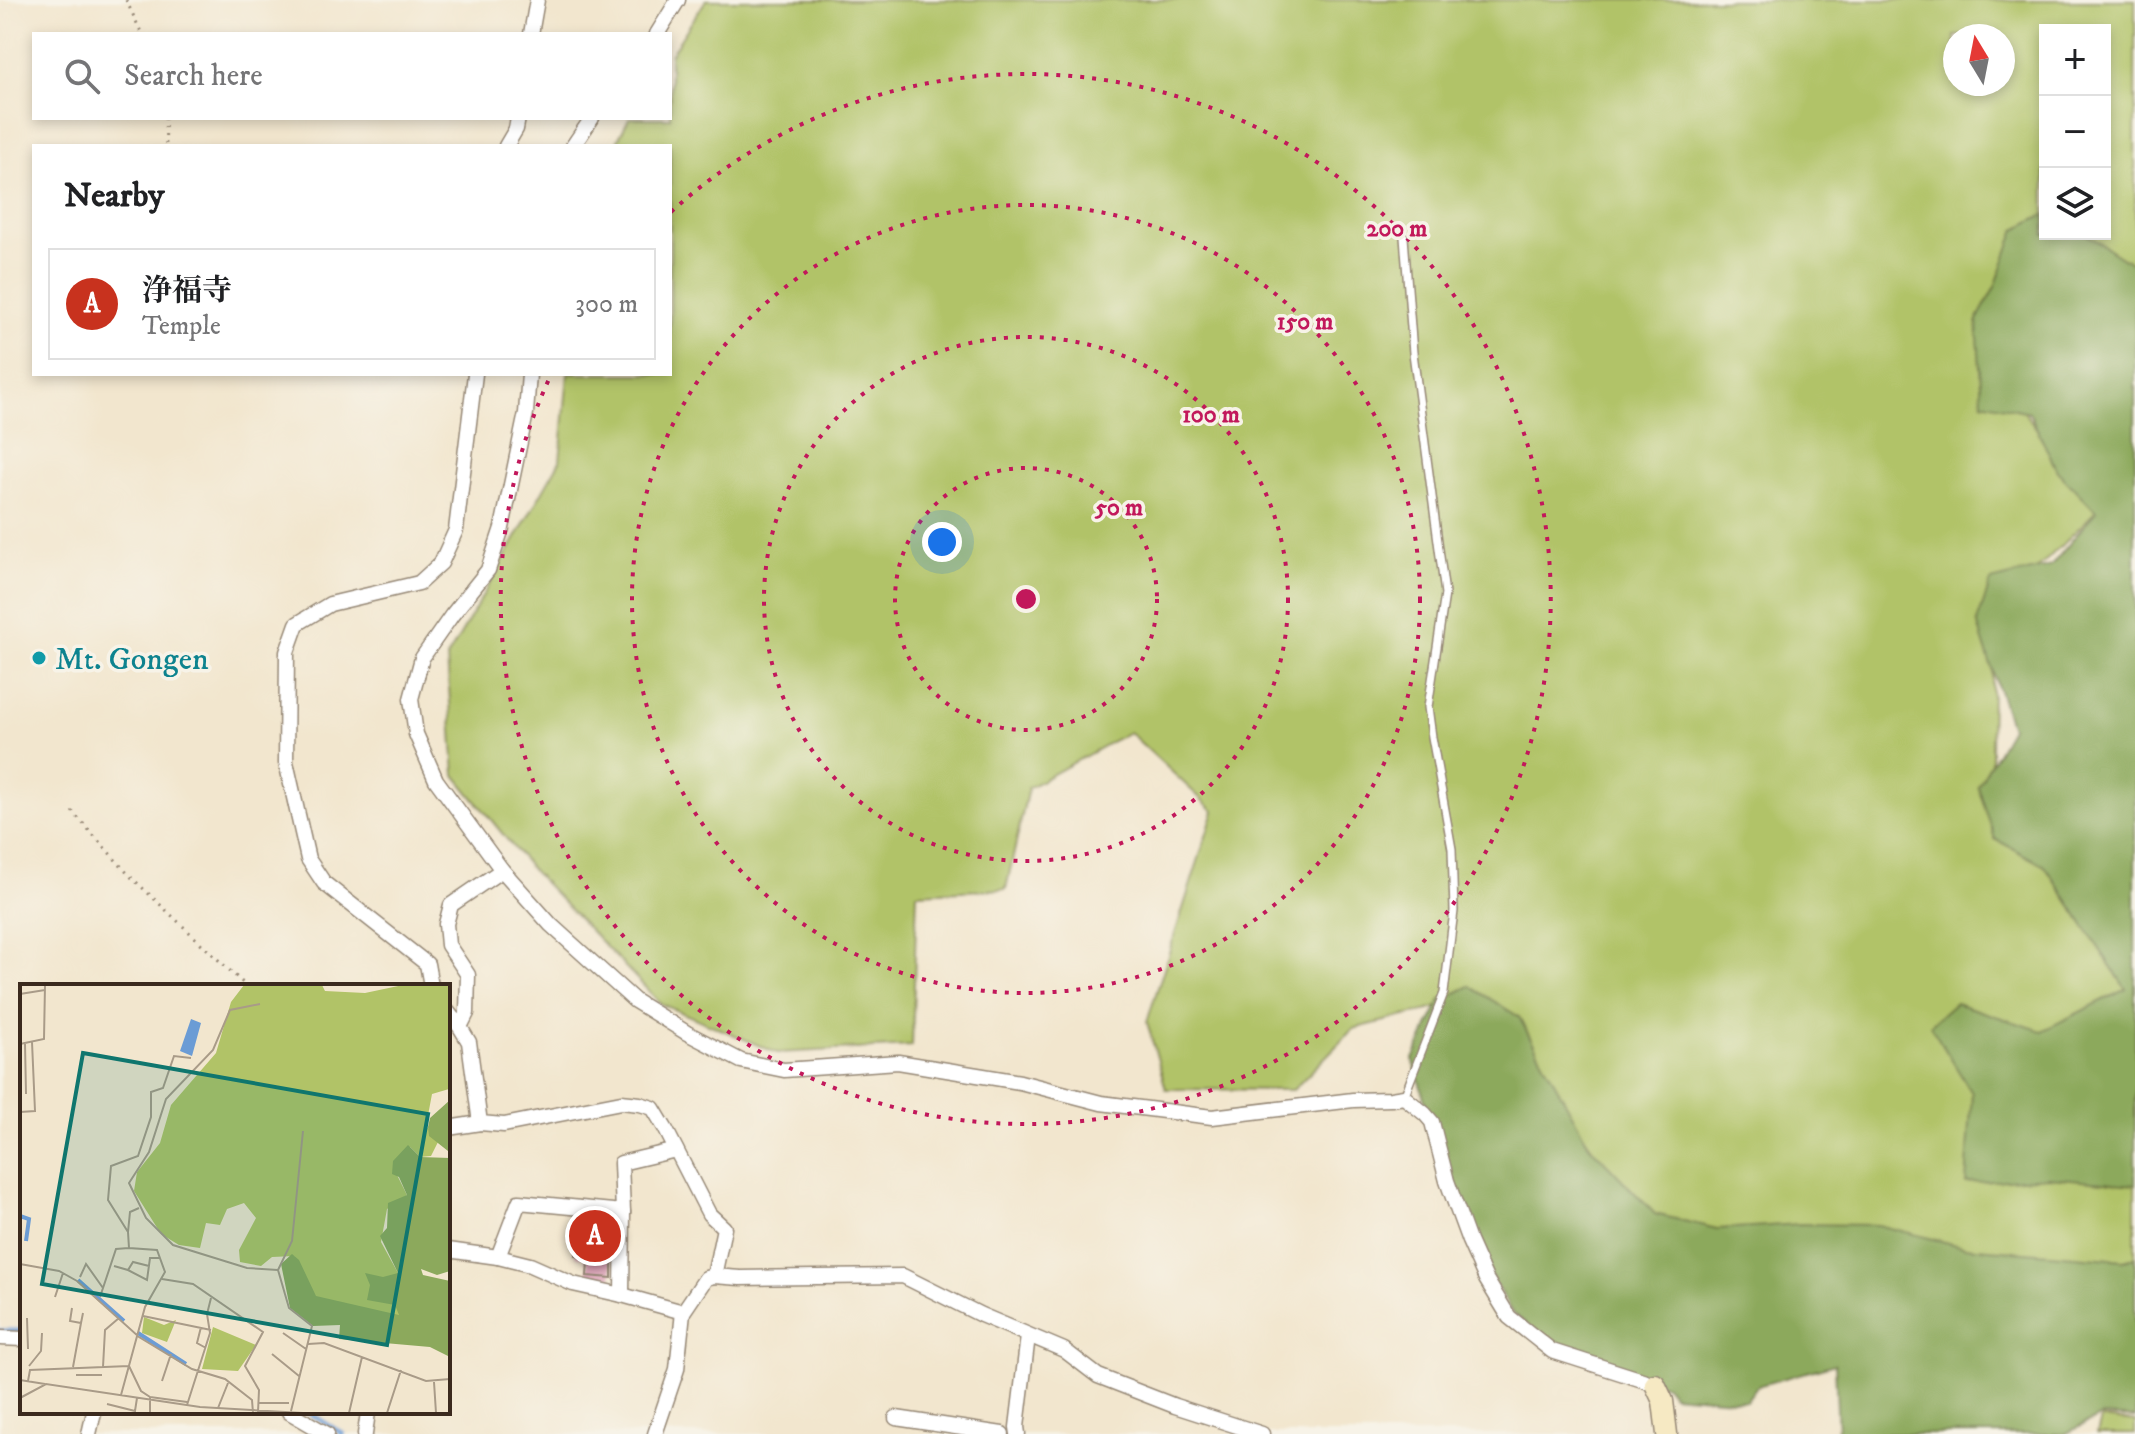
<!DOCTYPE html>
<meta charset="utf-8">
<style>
:root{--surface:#fff;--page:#f6f6f6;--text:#202124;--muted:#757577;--line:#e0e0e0;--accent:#c8321e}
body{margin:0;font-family:"IM FELL DW Pica","Noto Serif JP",serif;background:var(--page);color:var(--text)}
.controls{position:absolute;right:24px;top:24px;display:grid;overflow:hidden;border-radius:0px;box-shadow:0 4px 12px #0003}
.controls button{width:72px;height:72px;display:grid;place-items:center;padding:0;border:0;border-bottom:2px solid var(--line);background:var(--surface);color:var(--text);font:40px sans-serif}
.compass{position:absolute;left:1943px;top:24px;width:72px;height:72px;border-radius:50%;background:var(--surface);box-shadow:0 4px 12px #0003;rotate:350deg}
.you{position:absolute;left:942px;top:542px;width:28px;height:28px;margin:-20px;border:6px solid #fff;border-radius:50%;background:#1a73e8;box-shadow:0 0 0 12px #1a73e833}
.badge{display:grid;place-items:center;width:52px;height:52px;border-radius:50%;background:var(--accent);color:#fff;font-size:26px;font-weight:700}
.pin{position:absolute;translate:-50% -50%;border:4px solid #fff;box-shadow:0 2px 8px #0006}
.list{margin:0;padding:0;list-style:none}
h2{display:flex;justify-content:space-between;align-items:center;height:104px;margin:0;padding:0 32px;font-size:34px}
h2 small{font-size:26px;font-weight:400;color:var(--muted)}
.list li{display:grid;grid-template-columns:52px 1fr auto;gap:24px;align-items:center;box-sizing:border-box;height:112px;margin:0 16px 16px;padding:0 16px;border:2px solid var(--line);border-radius:0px}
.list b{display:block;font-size:30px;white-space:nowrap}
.list p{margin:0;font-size:26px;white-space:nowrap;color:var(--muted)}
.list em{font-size:26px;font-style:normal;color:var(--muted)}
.icon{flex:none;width:44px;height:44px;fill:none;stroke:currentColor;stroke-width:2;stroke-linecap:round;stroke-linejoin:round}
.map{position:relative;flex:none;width:2135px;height:1434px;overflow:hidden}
.search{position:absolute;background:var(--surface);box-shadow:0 4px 12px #0003;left:32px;top:32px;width:640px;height:88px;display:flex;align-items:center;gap:20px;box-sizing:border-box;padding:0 28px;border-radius:0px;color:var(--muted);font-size:30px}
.panel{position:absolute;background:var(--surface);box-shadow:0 4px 12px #0003;left:32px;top:144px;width:640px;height:232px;border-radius:0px}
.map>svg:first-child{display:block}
</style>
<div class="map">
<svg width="2135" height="1434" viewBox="0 0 2135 1434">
<rect width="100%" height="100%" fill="#f7f3e8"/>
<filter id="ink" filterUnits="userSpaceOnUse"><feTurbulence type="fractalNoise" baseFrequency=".0125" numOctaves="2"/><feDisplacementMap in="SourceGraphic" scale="16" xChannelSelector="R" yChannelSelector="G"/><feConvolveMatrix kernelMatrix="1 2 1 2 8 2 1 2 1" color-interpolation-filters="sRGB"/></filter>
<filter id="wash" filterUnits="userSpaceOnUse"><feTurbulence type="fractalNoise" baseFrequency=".006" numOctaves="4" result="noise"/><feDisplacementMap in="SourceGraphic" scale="32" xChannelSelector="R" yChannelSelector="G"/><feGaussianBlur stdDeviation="1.8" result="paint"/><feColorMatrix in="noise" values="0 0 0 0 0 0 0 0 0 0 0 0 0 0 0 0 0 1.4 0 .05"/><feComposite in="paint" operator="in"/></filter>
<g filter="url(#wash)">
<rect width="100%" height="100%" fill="#f2e6ce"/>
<g fill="#b1c367" stroke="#767642" stroke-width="2" fill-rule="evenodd">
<path d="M706,0H2135V266L2086,234H2105V30H2045V234L1992,367L2096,511L1993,613L1990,823L2045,866L2126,989L2135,1182V1257L2124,1260L1658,1241L1485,996L1353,1029L1293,1090L1166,1089L1147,1022L1214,811L1129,732L1028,788L1006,889L917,893L912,1046L777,1053L661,1004L531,869L455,775L447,658L560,461L568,374H670V146H615L629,118H670V55ZM1955,36H2003V84H1955Z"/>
<polygon points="2101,1418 2135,1422 2135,1434 2097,1434"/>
</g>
<g fill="#8ca95c" stroke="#646a3d" stroke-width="2">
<polygon points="2045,214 2045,234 2086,234 2135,266 2135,1185 2049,1177 1966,1183 1972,1093 1930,1025 1955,1003 2042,1031 2126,989 2045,866 1995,839 1978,786 2011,728 1977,622 1991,581 2051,566 2096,511 2057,471 2029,412 1982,402 1977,320 1995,287 2016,229"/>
<polygon points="1470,986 1519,1017 1589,1145 1655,1214 1717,1229 1800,1224 1878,1225 1965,1247 2124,1260 2135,1257 2135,1418 2101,1416 2065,1434 1838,1434 1835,1364 1757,1386 1746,1401 1673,1395 1665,1385 1555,1345 1512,1313 1492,1278 1473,1238 1427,1109 1413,1059 1441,1000"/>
</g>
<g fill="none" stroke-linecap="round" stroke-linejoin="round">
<g stroke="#6b9cd5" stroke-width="5">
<polyline points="0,1331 22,1331"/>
<polyline points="308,1412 343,1434"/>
</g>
</g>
<g id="blocks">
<polygon fill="#d68fac" points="579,1218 613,1221 611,1263 612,1263 612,1278 587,1276 588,1262 585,1261 585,1257 576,1256"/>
</g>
</g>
<g filter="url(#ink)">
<use href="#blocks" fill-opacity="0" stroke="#968876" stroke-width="2"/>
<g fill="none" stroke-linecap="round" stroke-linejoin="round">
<g stroke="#968876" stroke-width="10">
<polyline id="lane" points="1404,237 1413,353 1445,594 1428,707 1432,737 1452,849 1454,911 1444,993 1404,1097"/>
</g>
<g stroke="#968876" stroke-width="17">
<g id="street">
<polyline points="531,34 537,0"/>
<polyline points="657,34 678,0"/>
<polyline points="506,146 516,129 518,118"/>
<polyline points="573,146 592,118"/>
<polyline points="529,374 526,413 502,528 488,570 452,615 422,658 411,699 416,734 436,780 502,870 551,925 635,1001 687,1033 741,1061 784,1070 898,1062 1020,1082 1101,1103 1212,1117 1353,1100 1391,1099 1404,1097 1425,1114 1432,1122 1447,1181 1469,1241 1486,1279 1509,1317 1552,1351 1655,1384"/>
<polyline points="431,986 427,964 324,883 308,859 286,762 287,652 297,624 330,604 419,583 441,563 456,530 475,374"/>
<polyline points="448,1012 460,1027 467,1013 468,975 448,945 446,924 451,905 502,870"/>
<polyline points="460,1027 469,1042 480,1123 504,1125 621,1102 640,1104 653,1108 665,1128 709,1214 724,1228 714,1276"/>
<polyline points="448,1128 480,1123"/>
<polyline points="448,1250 498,1257 519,1202 623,1212"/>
<polyline points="498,1257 530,1265 573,1284 622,1295 623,1212 621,1163 676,1150"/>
<polyline points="622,1295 683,1312"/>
<polyline points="0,1338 22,1339"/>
<polyline points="289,1412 327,1434"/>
<polyline points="896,1418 1002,1434"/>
<polyline points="89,1434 94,1412"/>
<polyline points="365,1434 368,1412"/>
<polyline points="655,1434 677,1369 683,1312 706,1278 714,1276 740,1278 903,1276 981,1315 1064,1350 1098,1376 1175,1406 1262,1434"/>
<polyline points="1018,1434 1017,1427 1028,1336"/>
</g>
</g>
<g stroke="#968876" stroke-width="23">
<polyline id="secondary" points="1655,1384 1663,1401 1667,1434"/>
</g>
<g stroke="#968876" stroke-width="3" stroke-dasharray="2 6" stroke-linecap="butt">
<polyline points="126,0 142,34"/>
<polyline points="165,118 166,146"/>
<polyline points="72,811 130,876 246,986"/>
</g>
<use href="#lane" stroke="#fff" stroke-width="7"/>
<use href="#street" stroke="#fff" stroke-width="14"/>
<use href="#secondary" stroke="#f6e9c3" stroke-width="20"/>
</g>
</g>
<g fill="none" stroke="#c2185b" stroke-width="4" stroke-dasharray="4 8">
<circle cx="1026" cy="599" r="131"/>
<circle cx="1026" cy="599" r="262"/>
<circle cx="1026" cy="599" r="394"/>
<path d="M671 212A525 525 0 1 1 550 377"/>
</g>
<circle fill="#0f9aa8" stroke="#f7f3e8" stroke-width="3" cx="39" cy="658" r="8"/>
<g text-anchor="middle" stroke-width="7" stroke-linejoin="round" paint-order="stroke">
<g font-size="32" fill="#0d838f" stroke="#f7f3e8" text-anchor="start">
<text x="55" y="669">Mt. Gongen</text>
</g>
</g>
<g transform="translate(20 984)">
<rect width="430" height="430" fill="#f2e6ce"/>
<path d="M224,1H302L305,7L345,9L383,1H430V109L429,105L412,110L406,142L419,156L411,172L400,173L390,163L374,185L387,211L367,225L361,258L378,289L379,332L295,316L274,272L252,273L241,282L220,278L219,266L236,234L224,219L207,225L200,241L186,239L180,264L159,261L141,250L114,207L117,188L140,159L151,121L196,69L211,18ZM124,333L144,341L156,336L147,358L122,349ZM193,343L236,361L218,387L182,385Z" fill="#b1c367"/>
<path d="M430,116V287L417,291L401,285L403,291L430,297V373L410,363L319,355L320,341L293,342L270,324L261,280L272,270L279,276L296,312L379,331L375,321L347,316L350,301L345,289L363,293L378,289L360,252L367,244L368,219L387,211L379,193L372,190L373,177L388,161L400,173L430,174L428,167L409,152L408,143L410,134Z" fill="#8ca95c"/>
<path d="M171,35L181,39L172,72L160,67Z" fill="#6b9cd5"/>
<path fill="none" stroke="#6b9cd5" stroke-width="4" d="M0,232L9,235L6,257M58,296L104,337M118,349L166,380"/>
<path fill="none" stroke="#a99b88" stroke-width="2" d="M0,10L25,6M240,20L210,26L193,66L146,115L129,168L109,199L126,234L153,261L227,284L258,286M5,59L6,110M0,60L24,55L25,1M0,128L15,127L12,58M119,224L110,228L108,248L88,216L91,182L118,172L131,133V108L143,104L154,72L171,74M0,280L39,287L57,297L119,353L172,385L205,395L232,416L233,429M94,282L108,286L113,278L129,282M108,286L127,296L130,274H140M258,286L269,324L292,342L271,427M258,286L272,257L283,147M60,293L66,280L83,304M142,295L173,300L243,348L225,382L239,406L238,428M35,313L43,289M80,313L96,265L109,264M52,324L50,337L61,339L63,329M123,332L191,346M7,334L8,365M181,343L177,359L186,364M263,349L286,365M288,360L304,359L406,397L430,395M252,370L279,392M9,382L21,367L22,349M109,382L121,407L130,413V429M53,383L61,339M83,383L85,346L99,334M56,391H82M0,396L25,400M8,397L10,386L109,382M142,397L151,370M414,398L416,429M101,411L125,323L145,288L137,266L109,264L108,248M130,413L167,418M0,414L26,400L180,423L283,429M238,419H269M87,420L115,427L117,414M167,421L190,349L187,330L191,314M198,424L208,399M329,429L342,373M367,429L381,386"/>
<path fill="#0f766e" fill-opacity="0.15" stroke="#0f766e" stroke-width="4" d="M63,69L408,130L367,361L22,300Z"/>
<rect width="430" height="430" fill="none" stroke="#3b2a1e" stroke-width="4"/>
</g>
<circle cx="1026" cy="599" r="12" fill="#c2185b" stroke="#f7f3e8" stroke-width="4"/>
<g font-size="24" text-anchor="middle" font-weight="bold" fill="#c2185b" stroke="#f7f3e8" stroke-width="7" stroke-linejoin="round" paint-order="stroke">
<text x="1397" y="236">200 m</text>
<text x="1305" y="329">150 m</text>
<text x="1211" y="422">100 m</text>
<text x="1119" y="515">50 m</text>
</g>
</svg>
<div class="controls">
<button>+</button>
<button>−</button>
<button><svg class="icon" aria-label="layers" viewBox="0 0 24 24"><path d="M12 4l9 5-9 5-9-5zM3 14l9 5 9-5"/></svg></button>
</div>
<svg class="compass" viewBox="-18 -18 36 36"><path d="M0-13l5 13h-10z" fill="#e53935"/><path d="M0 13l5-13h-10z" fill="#757577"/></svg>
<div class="you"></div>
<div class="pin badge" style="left:595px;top:1236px">A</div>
<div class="search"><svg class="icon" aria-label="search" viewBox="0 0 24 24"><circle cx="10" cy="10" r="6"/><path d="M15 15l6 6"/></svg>Search here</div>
<section class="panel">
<h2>Nearby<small></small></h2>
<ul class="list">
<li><span class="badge">A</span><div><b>浄福寺</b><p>Temple</p></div><em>300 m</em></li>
</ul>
</section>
</div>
